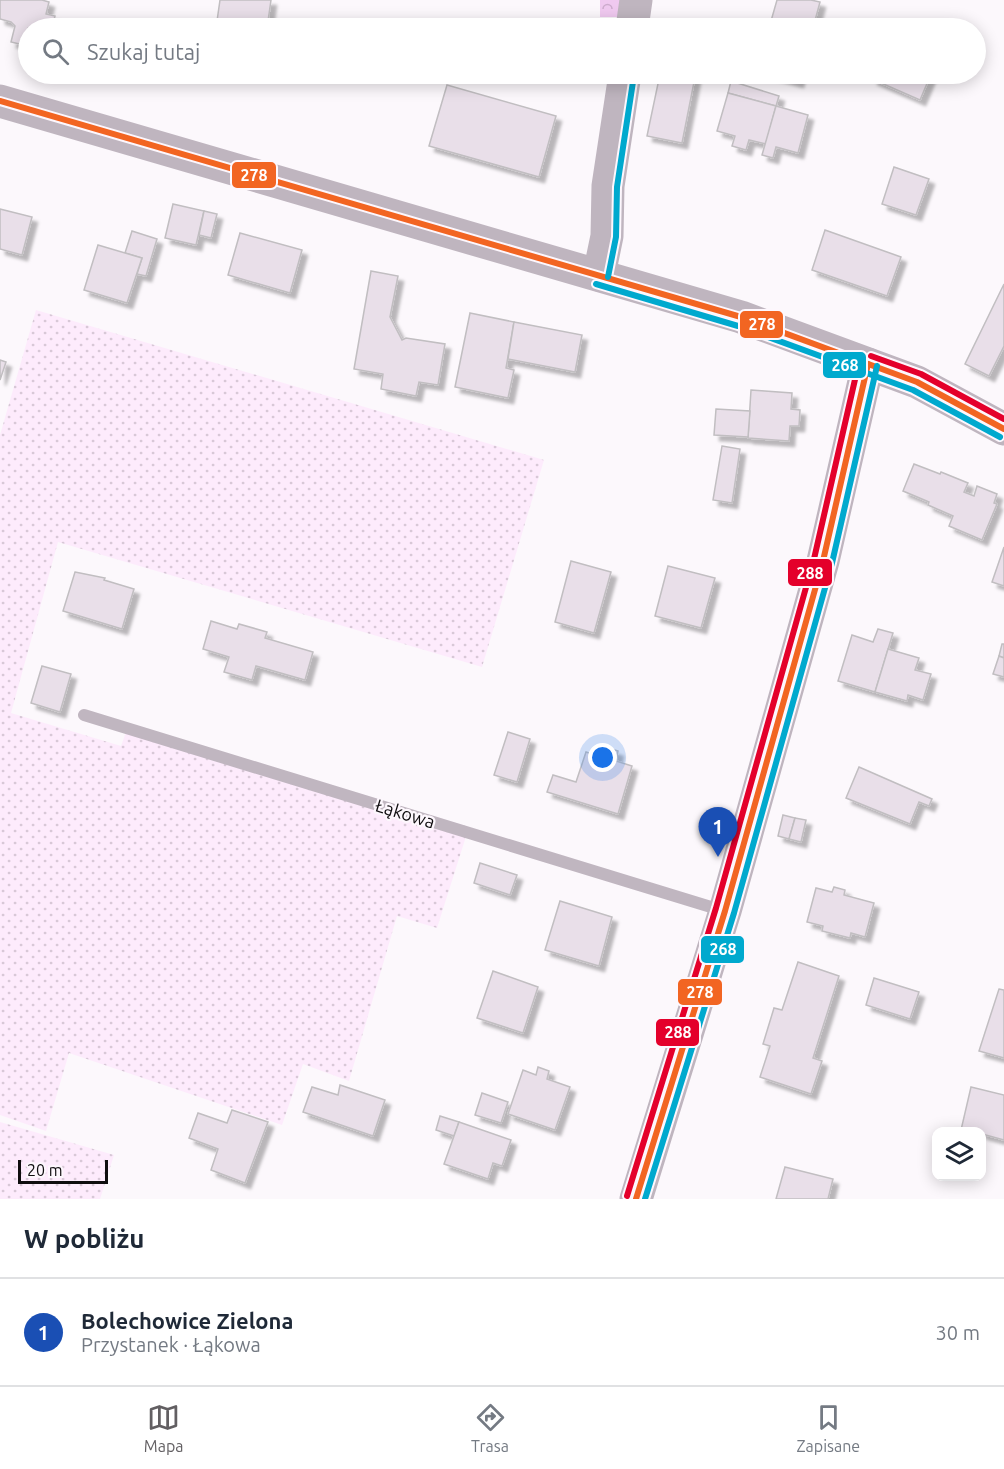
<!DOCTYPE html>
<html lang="pl">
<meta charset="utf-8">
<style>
:root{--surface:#fff;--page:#f6f6f7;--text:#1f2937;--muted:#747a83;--line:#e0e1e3;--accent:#625f62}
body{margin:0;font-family:Ubuntu,sans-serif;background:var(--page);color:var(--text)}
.controls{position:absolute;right:18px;bottom:18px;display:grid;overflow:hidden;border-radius:12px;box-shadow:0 3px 15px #0003}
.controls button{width:54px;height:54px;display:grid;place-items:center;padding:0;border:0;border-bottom:2px solid var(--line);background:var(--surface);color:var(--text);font:30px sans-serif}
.scale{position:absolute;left:18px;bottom:15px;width:90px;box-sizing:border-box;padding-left:6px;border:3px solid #0f0d0f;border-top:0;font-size:16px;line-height:21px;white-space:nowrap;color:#0f0d0f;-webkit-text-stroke:4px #fdf7fd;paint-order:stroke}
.you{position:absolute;left:603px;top:758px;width:21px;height:21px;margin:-15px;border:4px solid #fff;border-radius:50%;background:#1a73e8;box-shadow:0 0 0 9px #1a73e833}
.badge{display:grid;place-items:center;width:39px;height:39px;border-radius:50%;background:var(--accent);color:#fff;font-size:20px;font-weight:700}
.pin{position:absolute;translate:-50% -50px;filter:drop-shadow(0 2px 3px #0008)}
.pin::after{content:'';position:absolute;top:32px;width:21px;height:18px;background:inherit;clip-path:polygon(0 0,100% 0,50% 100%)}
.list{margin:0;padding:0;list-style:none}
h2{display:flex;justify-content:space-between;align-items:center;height:78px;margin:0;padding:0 24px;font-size:26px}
h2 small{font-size:20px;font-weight:400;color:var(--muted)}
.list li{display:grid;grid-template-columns:39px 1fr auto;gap:18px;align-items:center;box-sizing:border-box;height:108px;padding:0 24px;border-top:2px solid var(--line)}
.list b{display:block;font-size:22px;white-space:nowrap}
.list p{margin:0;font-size:20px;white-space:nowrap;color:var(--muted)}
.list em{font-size:20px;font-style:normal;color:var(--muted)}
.icon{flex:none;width:33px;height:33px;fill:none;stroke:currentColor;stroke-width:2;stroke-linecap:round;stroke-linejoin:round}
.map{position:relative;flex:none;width:1004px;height:1199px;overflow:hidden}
.search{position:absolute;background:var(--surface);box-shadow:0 3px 15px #0003;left:18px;right:18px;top:18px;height:66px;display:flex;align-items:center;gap:15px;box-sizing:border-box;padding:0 21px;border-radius:33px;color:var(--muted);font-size:22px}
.sheet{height:186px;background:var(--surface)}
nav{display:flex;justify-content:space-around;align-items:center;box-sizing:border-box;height:84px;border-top:2px solid var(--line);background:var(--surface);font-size:16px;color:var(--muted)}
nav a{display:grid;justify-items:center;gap:3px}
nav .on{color:var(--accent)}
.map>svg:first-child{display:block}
</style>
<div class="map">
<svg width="1004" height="1199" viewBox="0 0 1004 1199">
<defs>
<pattern id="grass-dots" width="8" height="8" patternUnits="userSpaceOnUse" patternTransform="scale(1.5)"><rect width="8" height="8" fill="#fdebfc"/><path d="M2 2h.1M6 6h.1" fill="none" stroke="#d8c8d7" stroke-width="1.8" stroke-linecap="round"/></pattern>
<pattern id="forest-crowns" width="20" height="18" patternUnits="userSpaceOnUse" patternTransform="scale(1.5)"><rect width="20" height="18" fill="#f0c9f0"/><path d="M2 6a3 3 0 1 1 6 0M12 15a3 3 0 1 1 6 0" fill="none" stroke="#cdabcd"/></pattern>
<filter id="shadow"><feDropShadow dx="5.5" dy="5.5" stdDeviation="1.5" flood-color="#0004"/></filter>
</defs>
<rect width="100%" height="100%" fill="#fcf8fc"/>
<g fill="url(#grass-dots)">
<polygon points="36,310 544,460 482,667 58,542 11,713 121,746 129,724 469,827 437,928 397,916 349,1081 303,1064 282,1125 69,1053 46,1131 0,1115 0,435"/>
<polygon points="0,1122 114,1155 100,1199 0,1199"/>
</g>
<polygon fill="url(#forest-crowns)" points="600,0 623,0 621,17 600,17"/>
<g fill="#e9dfe9" stroke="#c1bec1" stroke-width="1.5" filter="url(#shadow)">
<polygon points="0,0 42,0 49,2 46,14 55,16 52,28 28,28 28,46 11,42 15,26 11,22 0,19"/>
<polygon points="220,0 271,0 267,28 216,28"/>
<polygon points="777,0 811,0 820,2 813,28 769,28"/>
<polygon points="660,74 677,74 695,77 682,143 647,136"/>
<polygon points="769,74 800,74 798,82"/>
<polygon points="874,74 931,74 920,100 872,79"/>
<polygon points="731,81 779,96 776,106 728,93"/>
<polygon points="447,85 556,116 539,177 429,146"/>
<polygon points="728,93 776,106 766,144 749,140 746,150 732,146 735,136 717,131"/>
<polygon points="776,106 808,115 798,153 776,147 773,158 762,155"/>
<polygon points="894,167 929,179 916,215 882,204"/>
<polygon points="173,204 204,211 196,245 165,238"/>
<polygon points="0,209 32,217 22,255 0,249"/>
<polygon points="204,211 217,214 211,238 199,235"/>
<polygon points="825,230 901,257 887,296 812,270"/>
<polygon points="132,231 157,239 146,276 137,274 142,258 125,253"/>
<polygon points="240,233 302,250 290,293 228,275"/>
<polygon points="98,245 142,258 127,303 84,290"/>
<polygon points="371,271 398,276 390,317 402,340 406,338 445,344 438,385 419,382 416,396 381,389 383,374 354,369"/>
<polygon points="1004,284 1004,346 989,376 965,364"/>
<polygon points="470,313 514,322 506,368 514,370 508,398 455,387"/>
<polygon points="514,322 582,335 575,372 508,359"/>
<polygon points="0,360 6,362 0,380"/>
<polygon points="751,390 792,393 791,409 800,410 799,426 790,426 789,441 748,438"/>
<polygon points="716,409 750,411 748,437 714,435"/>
<polygon points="722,446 740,449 732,503 713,500"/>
<polygon points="914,464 940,474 941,472 968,483 964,492 974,496 977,486 997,494 994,503 997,504 982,540 949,526 953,516 928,505 929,502 903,491"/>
<polygon points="1004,547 1004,586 992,582"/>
<polygon points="571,561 611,572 594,633 555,622"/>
<polygon points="668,566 715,578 701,628 655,616"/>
<polygon points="75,572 105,578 104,580 134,589 122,629 63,611"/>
<polygon points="211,621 237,629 239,624 267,632 265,638 313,652 305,680 256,666 252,680 224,672 229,657 203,649"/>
<polygon points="878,629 893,633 875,692 838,681 852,635 873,642"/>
<polygon points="1002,644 1004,644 1004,658 999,656"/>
<polygon points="888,649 919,658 915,670 931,674 923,700 908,695 907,701 875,692"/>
<polygon points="999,656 1004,658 1004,677 993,674"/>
<polygon points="42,666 71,674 60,712 31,703"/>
<polygon points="508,732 530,739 517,782 494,775"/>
<polygon points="605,747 618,751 616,761 632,766 618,814 547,792 553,775 576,782 586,752 602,757"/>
<polygon points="859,767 932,799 929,806 919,802 910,824 846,798"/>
<polygon points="783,815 795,818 789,839 778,836"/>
<polygon points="795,818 806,820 801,842 789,839"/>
<polygon points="480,863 517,875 510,895 474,883"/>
<polygon points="834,887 845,890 844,895 874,903 865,937 851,933 850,938 822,931 823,926 807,922 816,888 832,892"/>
<polygon points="560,901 612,917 599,966 545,950"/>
<polygon points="798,962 839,976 813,1058 822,1061 811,1094 760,1077 770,1046 763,1044 774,1008 782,1010"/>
<polygon points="493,971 538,987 523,1033 477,1018"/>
<polygon points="874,978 919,992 910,1019 866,1005"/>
<polygon points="999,989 1004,990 1004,1058 979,1051"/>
<polygon points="538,1067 549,1071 547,1079 570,1087 555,1130 508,1114 523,1070 536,1075"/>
<polygon points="340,1085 385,1100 373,1136 303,1112 312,1087 338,1095"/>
<polygon points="971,1087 1004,1095 1004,1140 982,1134 982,1132 961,1130"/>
<polygon points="482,1093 508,1102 501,1123 475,1115"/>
<polygon points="232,1110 268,1122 245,1183 211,1170 218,1149 189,1138 198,1113 227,1123"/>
<polygon points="440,1116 459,1122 454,1136 436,1130"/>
<polygon points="459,1122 511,1140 502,1166 493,1163 488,1179 444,1164"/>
<polygon points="785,1167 833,1179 828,1199 776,1199"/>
</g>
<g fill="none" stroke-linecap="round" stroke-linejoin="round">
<polyline stroke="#c0b6c0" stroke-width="12" points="84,715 724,911"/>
<g stroke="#bfb5bf" stroke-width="33">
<polyline points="632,28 636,0"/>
<polyline points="0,101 741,317 917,382 1004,429"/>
<polyline points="599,275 607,236 608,186 625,74"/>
<polyline points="636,1199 725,911 811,604 823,561 868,364"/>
</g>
<g stroke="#fdf7fd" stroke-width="10">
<g id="bus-1">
<polyline points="0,101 741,317 917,382 1004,429"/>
<polyline points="636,1199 725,911 823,561 868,364"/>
</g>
</g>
<g stroke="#fdf7fd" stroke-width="10">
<g id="bus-2">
<polyline points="608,277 616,237 617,187 634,75"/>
<polyline points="596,284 738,326 913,390 1000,437"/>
<polyline points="645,1199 734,913 832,563 877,366"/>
</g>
</g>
<g stroke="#fdf7fd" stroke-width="10">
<g id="bus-3">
<polyline points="871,356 921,374 1004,419"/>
<polyline points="627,1196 716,908 814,559 859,362"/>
</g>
</g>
<use href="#bus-1" stroke="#f26522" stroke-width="6"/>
<use href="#bus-2" stroke="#00a9ce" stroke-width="6"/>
<use href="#bus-3" stroke="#e4002b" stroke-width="6"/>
</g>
<g text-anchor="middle" stroke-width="4.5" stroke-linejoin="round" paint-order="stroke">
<g font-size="18" fill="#0f0d0f" stroke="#fdf7fd">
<text transform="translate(405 814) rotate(17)" y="6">Łąkowa</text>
</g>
</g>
<g stroke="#fdf7fd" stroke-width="2">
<rect x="231" y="161" width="46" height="28" rx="6" fill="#f26522"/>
<rect x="739" y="310" width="45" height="29" rx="6" fill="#f26522"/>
<rect x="822" y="351" width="45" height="28" rx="6" fill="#00a9ce"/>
<rect x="787" y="558" width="46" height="29" rx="6" fill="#e4002b"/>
<rect x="700" y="935" width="45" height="29" rx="6" fill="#00a9ce"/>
<rect x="677" y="978" width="46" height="28" rx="6" fill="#f26522"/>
<rect x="655" y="1018" width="45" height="29" rx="6" fill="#e4002b"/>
</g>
<g font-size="16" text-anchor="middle" font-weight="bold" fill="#fff">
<text x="254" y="181">278</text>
<text x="762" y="330">278</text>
<text x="845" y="371">268</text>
<text x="810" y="579">288</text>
<text x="723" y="955">268</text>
<text x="700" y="998">278</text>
<text x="678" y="1038">288</text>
</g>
</svg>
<div class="controls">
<button><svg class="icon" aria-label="layers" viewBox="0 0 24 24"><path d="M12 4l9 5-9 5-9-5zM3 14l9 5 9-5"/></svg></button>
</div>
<div class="scale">20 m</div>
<div class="you"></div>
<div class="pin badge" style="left:718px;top:857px;background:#1a4fb4">1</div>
<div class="search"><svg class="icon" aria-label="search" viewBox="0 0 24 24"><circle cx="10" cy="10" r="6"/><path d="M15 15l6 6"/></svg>Szukaj tutaj</div>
</div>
<section class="sheet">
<h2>W pobliżu<small></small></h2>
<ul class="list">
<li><span class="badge" style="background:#1a4fb4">1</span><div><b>Bolechowice Zielona</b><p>Przystanek · Łąkowa</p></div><em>30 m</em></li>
</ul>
</section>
<nav>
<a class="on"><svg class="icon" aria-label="map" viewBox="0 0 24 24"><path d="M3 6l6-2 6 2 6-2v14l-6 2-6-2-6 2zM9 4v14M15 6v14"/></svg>Mapa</a>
<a><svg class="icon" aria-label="directions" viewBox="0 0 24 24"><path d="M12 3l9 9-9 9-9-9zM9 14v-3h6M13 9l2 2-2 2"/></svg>Trasa</a>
<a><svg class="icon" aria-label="saved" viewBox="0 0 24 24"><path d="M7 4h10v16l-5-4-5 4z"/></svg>Zapisane</a>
</nav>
